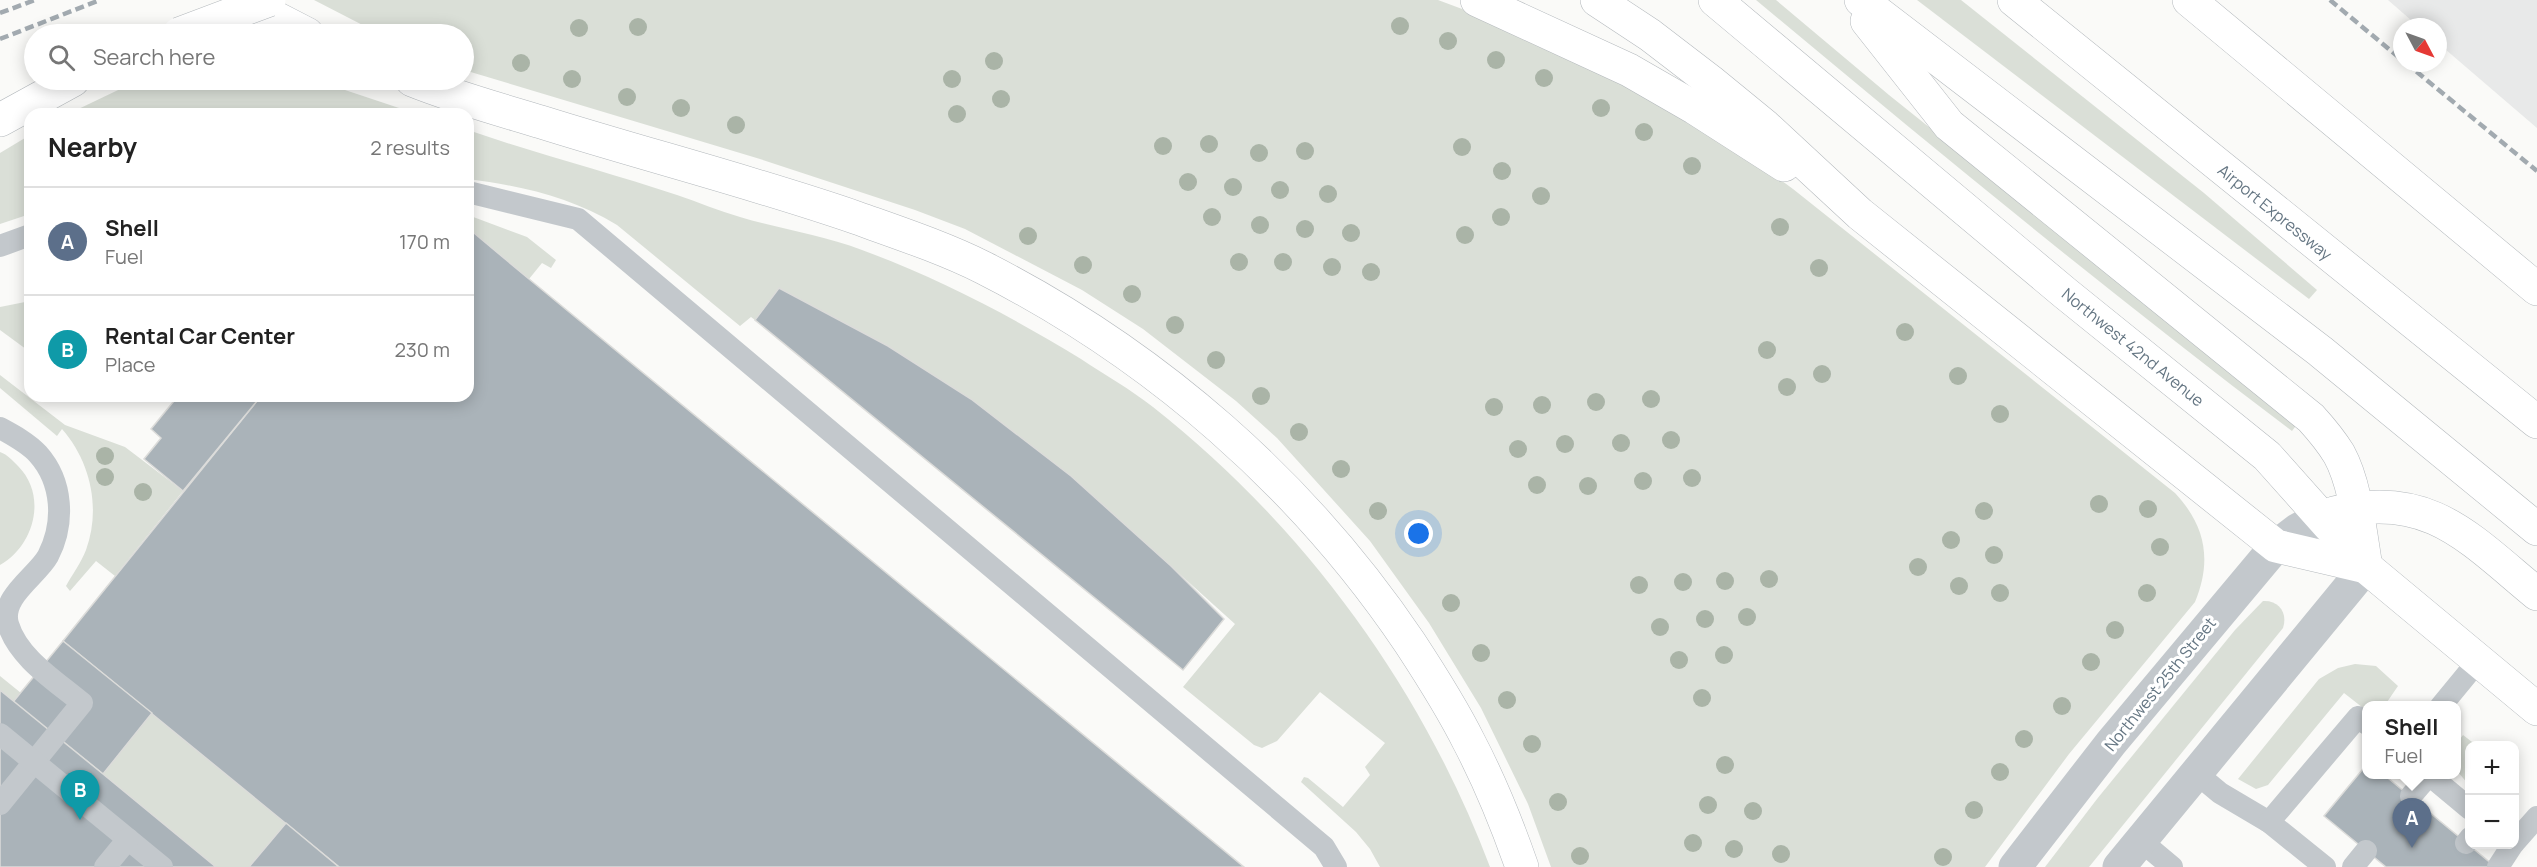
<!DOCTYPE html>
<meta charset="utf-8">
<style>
:root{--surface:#fff;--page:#f2f2f2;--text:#222;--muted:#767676;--line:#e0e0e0;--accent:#e4572e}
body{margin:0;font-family:Manrope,sans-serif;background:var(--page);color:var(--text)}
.controls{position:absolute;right:18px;bottom:18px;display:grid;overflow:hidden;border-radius:12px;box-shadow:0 3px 15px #0003}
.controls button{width:54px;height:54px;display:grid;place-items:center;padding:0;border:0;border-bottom:2px solid var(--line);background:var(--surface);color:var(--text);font:30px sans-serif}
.compass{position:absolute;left:2393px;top:18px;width:54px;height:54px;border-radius:50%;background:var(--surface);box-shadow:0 3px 15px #0003;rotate:131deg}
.you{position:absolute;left:1419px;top:534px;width:21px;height:21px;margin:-15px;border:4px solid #fff;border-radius:50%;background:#1a73e8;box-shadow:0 0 0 9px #1a73e833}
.badge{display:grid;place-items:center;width:39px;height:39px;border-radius:50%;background:var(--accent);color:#fff;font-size:20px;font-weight:700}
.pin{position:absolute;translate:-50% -50px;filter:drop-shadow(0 2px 3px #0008)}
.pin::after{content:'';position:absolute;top:32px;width:21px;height:18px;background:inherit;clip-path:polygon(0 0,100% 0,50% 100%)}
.popup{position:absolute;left:2362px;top:701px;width:99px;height:78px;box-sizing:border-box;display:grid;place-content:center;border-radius:12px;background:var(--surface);filter:drop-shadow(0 2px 4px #0005);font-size:20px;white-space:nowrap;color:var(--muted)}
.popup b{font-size:22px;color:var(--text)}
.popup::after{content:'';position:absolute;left:50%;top:100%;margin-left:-12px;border:12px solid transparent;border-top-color:var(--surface)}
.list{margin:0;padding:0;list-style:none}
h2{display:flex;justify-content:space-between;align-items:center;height:78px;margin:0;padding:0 24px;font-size:26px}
h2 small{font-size:20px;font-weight:400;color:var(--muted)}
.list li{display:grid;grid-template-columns:39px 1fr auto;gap:18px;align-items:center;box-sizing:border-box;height:108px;padding:0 24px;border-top:2px solid var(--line)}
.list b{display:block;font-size:22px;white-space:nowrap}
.list p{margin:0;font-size:20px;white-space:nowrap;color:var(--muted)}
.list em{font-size:20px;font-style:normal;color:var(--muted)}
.icon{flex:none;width:33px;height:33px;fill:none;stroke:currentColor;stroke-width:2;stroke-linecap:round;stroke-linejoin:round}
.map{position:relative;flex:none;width:2537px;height:867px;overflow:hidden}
.search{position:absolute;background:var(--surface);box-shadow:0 3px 15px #0003;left:24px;top:24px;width:450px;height:66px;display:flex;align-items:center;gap:15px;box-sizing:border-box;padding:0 21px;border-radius:33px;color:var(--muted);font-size:22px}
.panel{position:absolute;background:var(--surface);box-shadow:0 3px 15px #0003;left:24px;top:108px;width:450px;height:294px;border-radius:18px}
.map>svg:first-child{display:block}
</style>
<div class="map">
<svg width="2537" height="867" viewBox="0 0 2537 867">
<rect width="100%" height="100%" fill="#fafaf8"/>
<polygon fill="#e8e9e9" points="2388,0 2537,0 2537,128 2438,43 2438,27 2419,27"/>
<g fill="#dadfd7">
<path d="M314,0H1438C1563,45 1685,111 1793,189L2175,493C2206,526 2212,561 2195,602L2069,754L1985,867H1551L1528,804L1481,708L1429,623L1370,541L1277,438L1236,401L1143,329L1082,290L965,229L915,210L760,159L464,70V34H380Z"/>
<path d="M1756,0H1776L1889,95L2298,423L2292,431C2109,293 1932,147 1756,0Z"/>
<polygon points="1917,0 1961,0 2204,193 2317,290 2309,299"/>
<polygon points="139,80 315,80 417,114 68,114"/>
<path d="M468,130C537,154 608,172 677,195C698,202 719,211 740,217C780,229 822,235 862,250C938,278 1011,316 1081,359C1105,375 1130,389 1153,407C1304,526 1422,687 1490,867H1380L1370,849L1356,832L1301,782L1304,777L1308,778L1343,807L1370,775L1365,767L1385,743L1320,692L1277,741L1262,748L1254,745L1183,687L1235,624L1071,476L888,346L779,288L755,320L751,317L740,326L617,225C571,197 521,186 468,179Z"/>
<polygon points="30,135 30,214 0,224 0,153"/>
<polygon points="468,215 527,237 556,260 551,268 542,263 529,279 468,228"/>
<polygon points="30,301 30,352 0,330 0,307"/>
<path d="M0,375L65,425L125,447L183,491L115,576L96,561L70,591L66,586C72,575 81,563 86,550C101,509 91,462 62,429L57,436L0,388Z"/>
<path d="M0,452C8,455 12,460 18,466C48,496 34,546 0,565Z"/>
<path d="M2263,601C2279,600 2288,613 2283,628L2089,867H2045L2097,799L2235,630Z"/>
<polygon points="2355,664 2376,666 2398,686 2385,705 2367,706 2367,711 2344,693 2268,785 2256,789 2238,779 2319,679 2338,668"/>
<polygon points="0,676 21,693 13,702 0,690"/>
<polygon points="152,713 286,823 249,867 216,867 103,774"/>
<polygon points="2463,735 2476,745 2470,746 2469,785 2457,771 2457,743"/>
</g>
<polygon fill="#fafaf8" points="2121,0 2241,0 2537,247 2537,341"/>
<g fill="#aab3b9" stroke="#dcdcda" stroke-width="1.5">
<polygon points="468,228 529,279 1244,867 339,867 63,641 261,396 468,396"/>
<polygon points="779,288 888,346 971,399 1071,476 1171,566 1224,619 1183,670 755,320"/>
<polygon points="178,396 261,396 183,491 144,459 161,438 151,429"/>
<polygon points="63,641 152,713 103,774 13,702"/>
<polygon points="0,690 103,774 216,867 0,867"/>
<polygon points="2367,764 2367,774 2383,774 2493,865 2492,867 2386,867 2324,816"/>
<polygon points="286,823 339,867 249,867"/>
</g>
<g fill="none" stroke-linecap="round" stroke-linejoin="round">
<g stroke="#b4b9bd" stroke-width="34">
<g id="trunk">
<polyline points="1477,0 1629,70 1695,108 1784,165"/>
<polyline points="1597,0 1650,35 1710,81 1765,126 1860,214 2276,546 2366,567"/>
<polyline points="1715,0 2065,293 2267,456 2366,567 2537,709"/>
<polyline points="1861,0 2320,351 2537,529"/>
<path d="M1867,21L1949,125L2311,418C2321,429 2331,441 2339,454C2356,485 2360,532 2366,567"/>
<polyline points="0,120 73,80"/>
<path d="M2334,513C2429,489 2470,539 2537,594"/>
</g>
</g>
<g stroke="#b4b9bd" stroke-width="34">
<g id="motorway">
<polyline points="241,0 307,34"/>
<polyline points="2014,0 2537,422"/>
<polyline points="2189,0 2537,289"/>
<path d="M412,80C454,97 498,109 541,122C646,155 753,182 857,218C899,233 944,248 984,268C1155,355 1303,484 1410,643C1431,675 1452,708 1469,742C1490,782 1507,824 1522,867"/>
</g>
</g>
<g stroke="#c3c8cc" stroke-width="22">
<polyline points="468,192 578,219 1324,847 1336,867"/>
<polyline points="0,246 30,235"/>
<path d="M0,428C13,435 28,443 38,454C63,482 65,523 48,556C37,576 0,597 8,624C18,658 56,681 82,703L0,804"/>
<polyline points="2441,706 2478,661"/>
<polyline points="0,734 162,867"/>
<polyline points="2196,773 2220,793 2269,822 2325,867"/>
<polyline points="2428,774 2470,809"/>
<polyline points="2411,796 2429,775"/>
<polyline points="2269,822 2358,717 2367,724"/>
<polyline points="2141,841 2172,867"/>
<polyline points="2466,843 2470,838"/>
<polyline points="2514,843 2537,817"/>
<polyline points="105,867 128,839"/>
<polyline points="2353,867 2366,851"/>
<polyline points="2498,867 2513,844"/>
</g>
<g stroke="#c3c8cc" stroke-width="33">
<polyline points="2015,867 2111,743 2276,546 2297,530 2321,517"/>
<polyline points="2119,867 2366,567"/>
</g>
<use href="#trunk" stroke="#fff" stroke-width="33"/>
<use href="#motorway" stroke="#fff" stroke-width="33"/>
<g stroke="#a2aab0" stroke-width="4.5" stroke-dasharray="9 4.5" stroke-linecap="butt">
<polyline points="2330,0 2402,60"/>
<polyline points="0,13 35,0"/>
<polyline points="0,39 100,0"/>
<polyline points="2406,63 2537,171"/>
</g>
<g stroke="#b4b9bd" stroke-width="34" stroke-linecap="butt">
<polyline id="trunk-bridge" points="179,34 269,0"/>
</g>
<use href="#trunk-bridge" stroke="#fff" stroke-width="33"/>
</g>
<g fill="#aab4a7">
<circle cx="1400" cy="26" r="9"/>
<circle cx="638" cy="27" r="9"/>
<circle cx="579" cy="28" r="9"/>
<circle cx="1448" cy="41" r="9"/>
<circle cx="1496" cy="60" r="9"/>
<circle cx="994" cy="61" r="9"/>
<circle cx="521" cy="63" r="9"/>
<circle cx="1544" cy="78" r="9"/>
<circle cx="572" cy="79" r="9"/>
<circle cx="952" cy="79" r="9"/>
<circle cx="627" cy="97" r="9"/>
<circle cx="1001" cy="99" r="9"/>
<circle cx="681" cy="108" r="9"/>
<circle cx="1601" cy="108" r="9"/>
<circle cx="957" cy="114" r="9"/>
<circle cx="736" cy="125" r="9"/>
<circle cx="1644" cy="132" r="9"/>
<circle cx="1209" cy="144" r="9"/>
<circle cx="1163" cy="146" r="9"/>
<circle cx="1462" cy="147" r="9"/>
<circle cx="1305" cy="151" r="9"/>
<circle cx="1259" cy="153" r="9"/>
<circle cx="1692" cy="166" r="9"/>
<circle cx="1502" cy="171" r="9"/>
<circle cx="1188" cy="182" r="9"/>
<circle cx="1233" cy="187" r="9"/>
<circle cx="1280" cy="190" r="9"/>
<circle cx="1328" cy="194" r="9"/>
<circle cx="1541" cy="196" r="9"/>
<circle cx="1212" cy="217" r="9"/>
<circle cx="1501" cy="217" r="9"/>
<circle cx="1260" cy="225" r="9"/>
<circle cx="1780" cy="227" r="9"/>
<circle cx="1305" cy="229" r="9"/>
<circle cx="1351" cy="233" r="9"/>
<circle cx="1465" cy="235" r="9"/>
<circle cx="1028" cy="236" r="9"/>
<circle cx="1239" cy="262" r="9"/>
<circle cx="1283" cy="262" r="9"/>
<circle cx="1083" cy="265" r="9"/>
<circle cx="1332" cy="267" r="9"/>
<circle cx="1819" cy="268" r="9"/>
<circle cx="1371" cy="272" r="9"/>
<circle cx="1132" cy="294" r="9"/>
<circle cx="1175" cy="325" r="9"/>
<circle cx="1905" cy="332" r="9"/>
<circle cx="1767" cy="350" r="9"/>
<circle cx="1216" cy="360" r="9"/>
<circle cx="1822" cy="374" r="9"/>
<circle cx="1958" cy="376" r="9"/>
<circle cx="1787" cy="387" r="9"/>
<circle cx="1261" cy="396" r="9"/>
<circle cx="1651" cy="399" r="9"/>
<circle cx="1596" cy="402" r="9"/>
<circle cx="1542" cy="405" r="9"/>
<circle cx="1494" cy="407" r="9"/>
<circle cx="2000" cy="414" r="9"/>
<circle cx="1299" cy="432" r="9"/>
<circle cx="1671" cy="440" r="9"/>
<circle cx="1621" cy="443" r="9"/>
<circle cx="1565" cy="444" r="9"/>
<circle cx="1518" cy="449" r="9"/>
<circle cx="105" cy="456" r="9"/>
<circle cx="1341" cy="469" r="9"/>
<circle cx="105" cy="477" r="9"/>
<circle cx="1692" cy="478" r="9"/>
<circle cx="1643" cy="481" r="9"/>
<circle cx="1537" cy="485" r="9"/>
<circle cx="1588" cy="486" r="9"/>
<circle cx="143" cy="492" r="9"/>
<circle cx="2099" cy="504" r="9"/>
<circle cx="2148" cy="509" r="9"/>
<circle cx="1378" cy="511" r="9"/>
<circle cx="1984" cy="511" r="9"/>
<circle cx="1951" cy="540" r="9"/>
<circle cx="2160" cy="547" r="9"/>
<circle cx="1994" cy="555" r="9"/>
<circle cx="1918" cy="567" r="9"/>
<circle cx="1769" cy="579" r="9"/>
<circle cx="1725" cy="581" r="9"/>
<circle cx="1683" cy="582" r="9"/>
<circle cx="1639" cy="585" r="9"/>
<circle cx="1959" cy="586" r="9"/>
<circle cx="2000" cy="593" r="9"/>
<circle cx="2147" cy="593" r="9"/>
<circle cx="1451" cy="603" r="9"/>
<circle cx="1747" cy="617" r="9"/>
<circle cx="1705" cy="619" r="9"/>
<circle cx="1660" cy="627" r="9"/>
<circle cx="2115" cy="630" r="9"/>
<circle cx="1481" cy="653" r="9"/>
<circle cx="1724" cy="655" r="9"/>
<circle cx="1679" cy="660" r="9"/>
<circle cx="2091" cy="662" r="9"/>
<circle cx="1702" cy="698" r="9"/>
<circle cx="1507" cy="700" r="9"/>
<circle cx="2062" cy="706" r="9"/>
<circle cx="2024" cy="739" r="9"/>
<circle cx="1532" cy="744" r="9"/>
<circle cx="1725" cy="765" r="9"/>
<circle cx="2000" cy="772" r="9"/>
<circle cx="1558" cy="802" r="9"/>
<circle cx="1708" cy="805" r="9"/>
<circle cx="1974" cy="810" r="9"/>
<circle cx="1753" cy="811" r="9"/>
<circle cx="1693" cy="843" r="9"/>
<circle cx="1734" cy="849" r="9"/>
<circle cx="1781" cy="854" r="9"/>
<circle cx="1580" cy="856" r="9"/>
<circle cx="1943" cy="857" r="9"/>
</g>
<g text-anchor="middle" stroke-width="6" stroke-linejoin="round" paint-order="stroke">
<g font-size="16" fill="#657683" stroke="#fff">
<text transform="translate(2275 212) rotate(39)" y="6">Airport Expressway</text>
<text transform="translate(2133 347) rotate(39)" y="6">Northwest 42nd Avenue</text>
<text transform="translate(2160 684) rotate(-51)" y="6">Northwest 25th Street</text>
</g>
</g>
</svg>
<div class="controls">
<button>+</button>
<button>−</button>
</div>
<svg class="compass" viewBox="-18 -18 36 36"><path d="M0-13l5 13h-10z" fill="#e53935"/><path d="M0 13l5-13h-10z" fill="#767676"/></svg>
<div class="you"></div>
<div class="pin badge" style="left:2412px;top:848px;background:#5c6f8a">A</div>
<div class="popup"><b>Shell</b>Fuel</div>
<div class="pin badge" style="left:80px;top:820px;background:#0f9aa8">B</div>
<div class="search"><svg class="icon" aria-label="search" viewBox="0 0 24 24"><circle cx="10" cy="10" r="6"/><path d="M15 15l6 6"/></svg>Search here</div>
<section class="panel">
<h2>Nearby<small>2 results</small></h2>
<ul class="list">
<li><span class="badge" style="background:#5c6f8a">A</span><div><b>Shell</b><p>Fuel</p></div><em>170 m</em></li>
<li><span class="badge" style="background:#0f9aa8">B</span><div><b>Rental Car Center</b><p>Place</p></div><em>230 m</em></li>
</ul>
</section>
</div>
